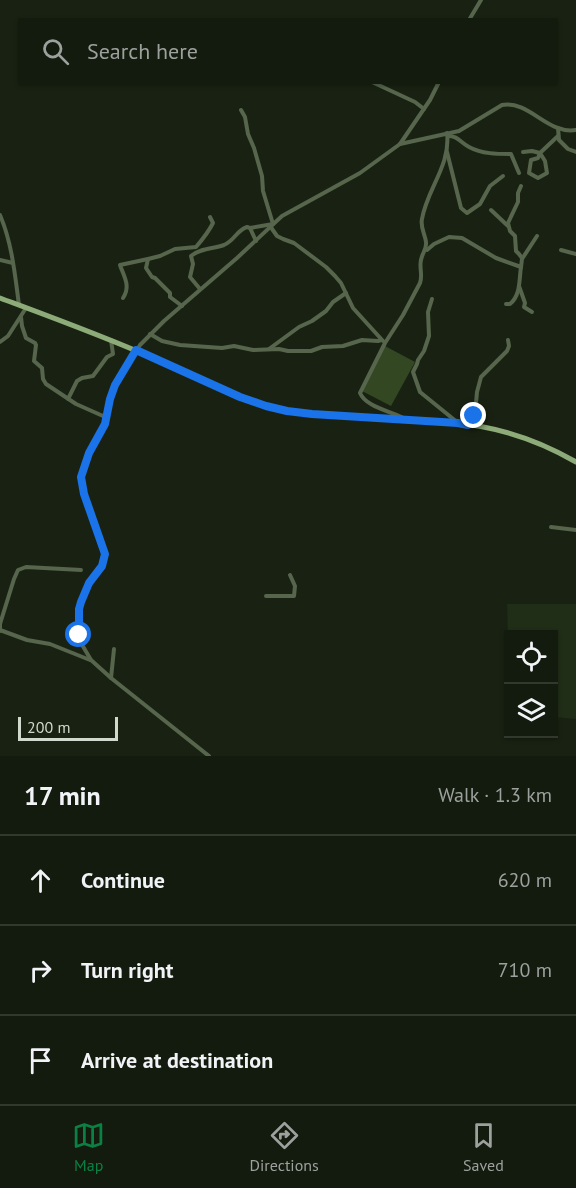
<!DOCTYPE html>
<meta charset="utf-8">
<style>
:root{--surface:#131a0e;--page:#1c2317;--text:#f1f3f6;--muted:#9da19e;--line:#32382e;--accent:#0b8043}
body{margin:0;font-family:"PT Sans",sans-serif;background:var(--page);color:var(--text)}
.controls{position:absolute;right:18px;bottom:18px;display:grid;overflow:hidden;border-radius:0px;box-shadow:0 2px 4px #0004}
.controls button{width:54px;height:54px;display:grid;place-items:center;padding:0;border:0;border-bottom:2px solid var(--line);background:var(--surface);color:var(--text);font:30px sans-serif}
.scale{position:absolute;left:18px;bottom:15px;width:100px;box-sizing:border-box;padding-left:6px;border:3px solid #d1d8cd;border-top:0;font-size:16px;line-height:21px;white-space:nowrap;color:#d1d8cd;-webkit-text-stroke:4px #192212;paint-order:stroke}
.stop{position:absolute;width:18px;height:18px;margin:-14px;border:4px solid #1a73e8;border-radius:50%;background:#fff}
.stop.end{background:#1a73e8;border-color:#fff;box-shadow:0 2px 6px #0008}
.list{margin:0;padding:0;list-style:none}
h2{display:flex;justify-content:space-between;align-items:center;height:78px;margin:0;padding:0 24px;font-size:26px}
h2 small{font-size:20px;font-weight:400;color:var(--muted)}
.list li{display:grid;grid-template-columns:39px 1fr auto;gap:18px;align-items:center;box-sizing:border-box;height:90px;padding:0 24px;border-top:2px solid var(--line)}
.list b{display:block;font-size:22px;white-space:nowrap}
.list em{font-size:20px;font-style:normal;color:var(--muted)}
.icon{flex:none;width:33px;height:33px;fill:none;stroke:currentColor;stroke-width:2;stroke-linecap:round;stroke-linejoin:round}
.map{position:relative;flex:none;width:576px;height:756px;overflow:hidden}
.search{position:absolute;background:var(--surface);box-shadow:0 2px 4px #0004;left:18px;right:18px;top:18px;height:66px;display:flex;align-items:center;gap:15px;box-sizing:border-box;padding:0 21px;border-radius:0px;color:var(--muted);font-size:22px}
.sheet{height:348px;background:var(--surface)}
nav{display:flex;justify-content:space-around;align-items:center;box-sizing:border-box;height:84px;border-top:2px solid var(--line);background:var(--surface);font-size:16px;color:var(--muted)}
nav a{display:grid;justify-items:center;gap:3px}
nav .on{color:var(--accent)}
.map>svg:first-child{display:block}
</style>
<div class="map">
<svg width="576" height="756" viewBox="0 0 576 756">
<rect width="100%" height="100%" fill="#192212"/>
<polygon fill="#202d17" points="507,604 576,604 576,719 554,717 554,634 508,634 508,636"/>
<polygon fill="#334723" points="385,346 415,362 391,406 362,391"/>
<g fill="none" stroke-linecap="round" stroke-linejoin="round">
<g stroke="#56654c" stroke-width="4">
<polyline points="469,20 481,0"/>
<polyline points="372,82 415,102 424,109"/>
<polyline points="241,110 245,117 248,134 254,148 262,176 263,191 273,224 250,228"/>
<polyline points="558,128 559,140 568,149 576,152"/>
<path d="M448,136C458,136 460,142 469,147C482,154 497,154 511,154L519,173"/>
<path d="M400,144L459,131L502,105C529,100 548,135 576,130"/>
<polyline points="447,152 461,208 467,213 480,204 490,186 503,176"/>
<polyline points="523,152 532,151 540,153 545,161 547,173 538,178 529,173 531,160 538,158 540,153 558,136"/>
<polyline points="521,186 518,193 518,202 508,223 510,231 515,236 516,251 519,254 522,258"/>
<polyline points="491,210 508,226"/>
<path d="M0,215C12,243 15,275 19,305"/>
<polyline points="270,226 277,236 283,239 294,243 326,267 335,276 341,283 353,308 383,341"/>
<polyline points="427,250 434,244 449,237 462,238 496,258 521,267 522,259 537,236"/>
<polyline points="561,250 576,254"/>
<polyline points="0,260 13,263"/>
<polyline points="519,286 525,303 524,307 532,312"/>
<path d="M200,289L190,277L193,264L191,256C200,248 213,249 224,245C234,241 237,230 247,227L250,228L256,241"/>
<path d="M123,298C131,286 124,277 120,265L148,259"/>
<polyline points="432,299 428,312 429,336 424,351 418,360 417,364 413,372 420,392 457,422"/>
<path d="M506,304H510C521,295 519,279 521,267"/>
<path d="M182,306L170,297V293L155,278L152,277L146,268L148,259L160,256L175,249L196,247C202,240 209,231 213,223L210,217"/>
<polyline points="21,317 22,326 26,338 35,343 36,345 34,361 42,368 43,379 46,384 76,404 103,416 106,414"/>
<polyline points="150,334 162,341 180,345 222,348 234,346 253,350 279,349 288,351 311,351 322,347 343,346 362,340 378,341 381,340"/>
<polyline points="0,342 8,336 26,308"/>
<polyline points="269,349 299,327 312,321 326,311 333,302 346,293"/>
<polyline points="68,399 77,381 82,378 93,376 107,357 113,354 111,340"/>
<path d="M403,418C390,411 366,407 360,393L385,343L403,315L420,283C423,275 419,268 421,260C422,253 427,250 426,242C425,234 420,227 422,219C427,189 451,165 447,133"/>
<polyline points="468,424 475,414 477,392 481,377 507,351 509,346 508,340"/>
<polyline points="551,527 576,530"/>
<polyline points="266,596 294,596 295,586 290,575"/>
<polyline points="0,630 27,640 50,644 90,660"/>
<polyline points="0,631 0,624 14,579 18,570 26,567 81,570"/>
<polyline points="111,678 114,649"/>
<polyline points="209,756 111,678 91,660 81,643 79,630 79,609 81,602 89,583 102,566 105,554 84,494 81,477 82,472 89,453 105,424 110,399 115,385 140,345 164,321 237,258 282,216 360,173 400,144 430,100 439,82"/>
</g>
<path stroke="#8dab78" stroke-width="5" d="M0,298C51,317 103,336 153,358C192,375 232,397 274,408C300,415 326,415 351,416C386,419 421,419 456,423C498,427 540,441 576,462"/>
</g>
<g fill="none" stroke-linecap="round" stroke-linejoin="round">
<polyline stroke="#1a73e8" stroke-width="8" points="79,635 79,609 81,602 89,583 102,566 105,554 84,494 81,477 89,453 105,424 110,399 115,385 136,350 240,397 266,406 287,411 312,414 458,423 468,425 474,416"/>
</g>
</svg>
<div class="controls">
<button><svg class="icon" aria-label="locate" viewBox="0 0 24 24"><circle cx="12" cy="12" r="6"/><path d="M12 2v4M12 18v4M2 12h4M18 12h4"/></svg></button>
<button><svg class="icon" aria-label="layers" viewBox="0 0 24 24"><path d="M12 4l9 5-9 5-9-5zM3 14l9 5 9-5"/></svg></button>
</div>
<div class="scale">200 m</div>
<div class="stop" style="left:79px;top:635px"></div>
<div class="stop end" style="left:474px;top:416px"></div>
<div class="search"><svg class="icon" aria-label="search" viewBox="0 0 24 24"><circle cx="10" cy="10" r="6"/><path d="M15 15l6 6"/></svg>Search here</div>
</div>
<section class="sheet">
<h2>17 min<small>Walk · 1.3 km</small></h2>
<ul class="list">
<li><svg class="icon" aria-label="ahead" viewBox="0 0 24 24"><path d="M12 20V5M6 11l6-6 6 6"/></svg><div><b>Continue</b></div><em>620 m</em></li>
<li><svg class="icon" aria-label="right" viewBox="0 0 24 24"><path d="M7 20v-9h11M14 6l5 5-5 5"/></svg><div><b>Turn right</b></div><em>710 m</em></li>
<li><svg class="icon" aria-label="arrive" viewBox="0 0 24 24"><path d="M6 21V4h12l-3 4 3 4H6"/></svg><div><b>Arrive at destination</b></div></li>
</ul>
</section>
<nav>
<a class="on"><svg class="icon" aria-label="map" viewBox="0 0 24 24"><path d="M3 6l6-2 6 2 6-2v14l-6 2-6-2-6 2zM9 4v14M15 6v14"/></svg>Map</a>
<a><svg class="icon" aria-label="directions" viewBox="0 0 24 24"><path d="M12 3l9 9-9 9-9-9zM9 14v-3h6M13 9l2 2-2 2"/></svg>Directions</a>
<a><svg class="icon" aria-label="saved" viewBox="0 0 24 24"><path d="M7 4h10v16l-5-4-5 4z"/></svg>Saved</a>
</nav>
